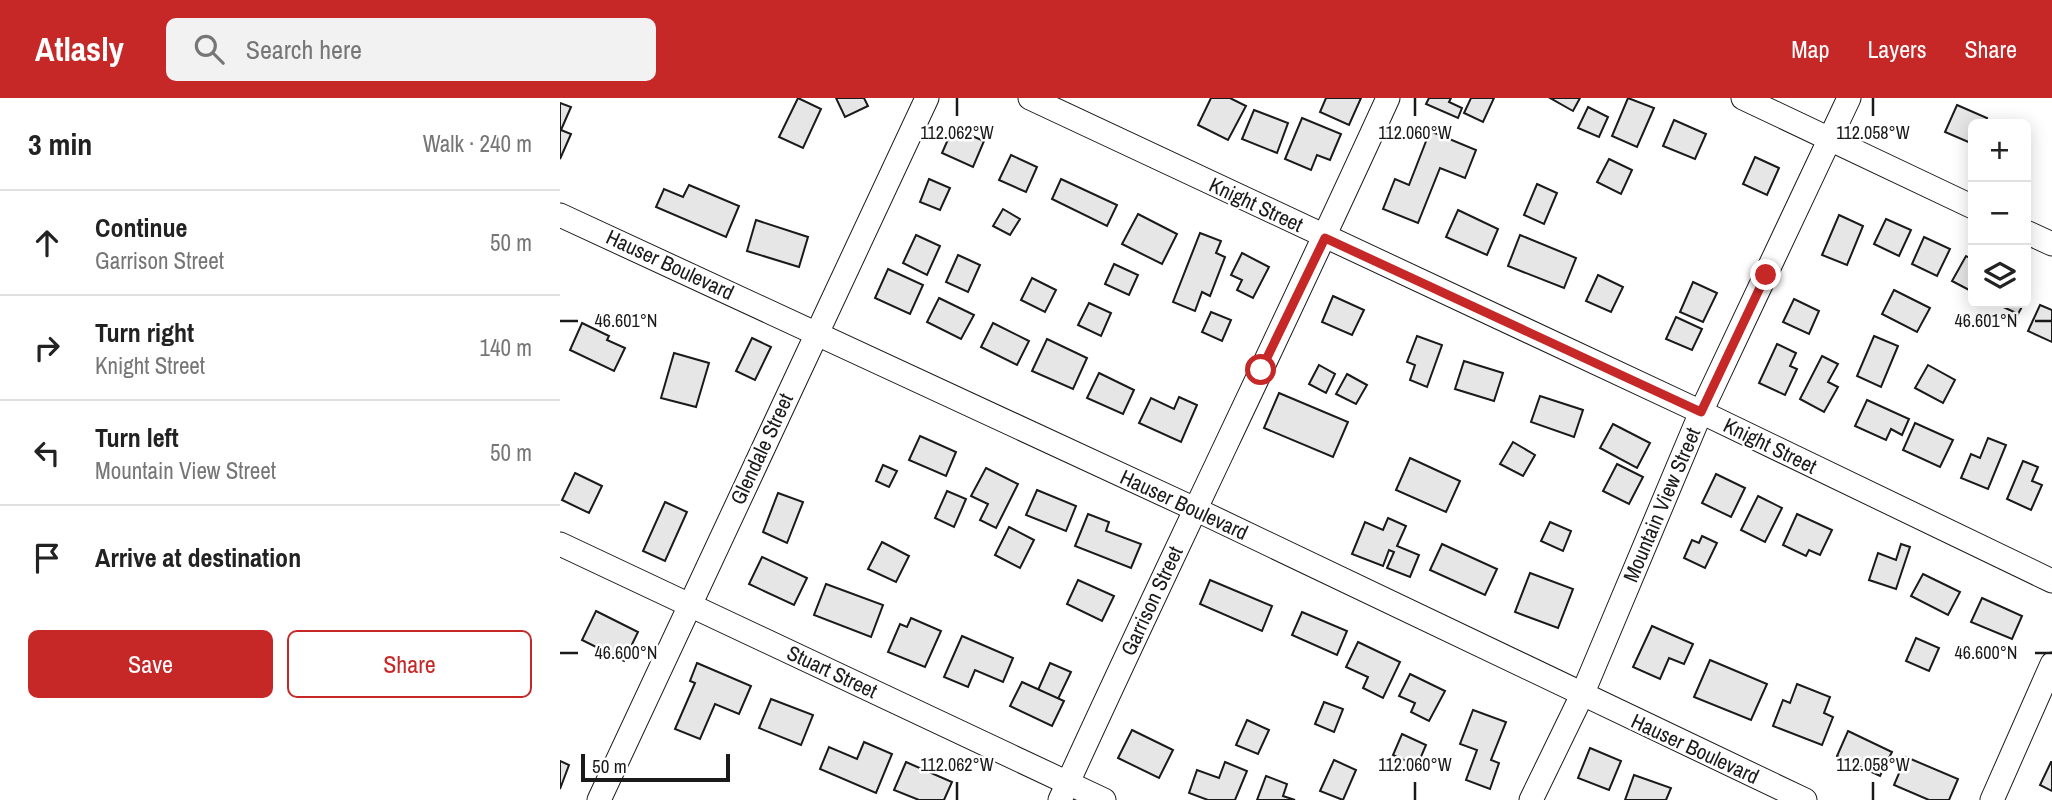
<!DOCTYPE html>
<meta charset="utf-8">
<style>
:root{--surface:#fff;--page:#f2f2f2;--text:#222;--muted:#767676;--line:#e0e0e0;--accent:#c62828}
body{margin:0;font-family:"Archivo Narrow",sans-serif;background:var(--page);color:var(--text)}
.controls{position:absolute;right:21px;top:21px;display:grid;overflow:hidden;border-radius:10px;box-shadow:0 4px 18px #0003}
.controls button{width:63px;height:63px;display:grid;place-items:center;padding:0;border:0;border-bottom:2px solid var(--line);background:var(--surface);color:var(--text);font:35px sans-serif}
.scale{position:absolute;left:21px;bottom:18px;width:149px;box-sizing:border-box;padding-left:7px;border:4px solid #1a1a1a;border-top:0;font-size:19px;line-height:24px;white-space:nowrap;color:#1a1a1a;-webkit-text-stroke:5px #fff;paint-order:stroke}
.stop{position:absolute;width:21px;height:21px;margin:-16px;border:5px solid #c62828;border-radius:50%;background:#fff}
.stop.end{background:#c62828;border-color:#fff;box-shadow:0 2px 7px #0008}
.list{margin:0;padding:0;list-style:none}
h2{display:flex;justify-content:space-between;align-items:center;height:91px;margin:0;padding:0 28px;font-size:30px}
h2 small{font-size:23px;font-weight:400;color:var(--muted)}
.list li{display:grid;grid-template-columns:46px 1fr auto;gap:21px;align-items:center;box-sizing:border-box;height:105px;padding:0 28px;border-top:2px solid var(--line)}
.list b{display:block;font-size:26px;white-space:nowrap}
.list p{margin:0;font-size:23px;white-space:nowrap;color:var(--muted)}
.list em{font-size:23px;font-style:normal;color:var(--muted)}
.actions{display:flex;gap:14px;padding:21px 28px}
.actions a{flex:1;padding:16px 0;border:2px solid var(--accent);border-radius:10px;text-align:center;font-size:24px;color:var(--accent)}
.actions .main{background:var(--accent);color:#fff}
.icon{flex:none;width:38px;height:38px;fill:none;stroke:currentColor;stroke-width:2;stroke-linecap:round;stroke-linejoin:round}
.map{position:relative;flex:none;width:1492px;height:702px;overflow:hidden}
header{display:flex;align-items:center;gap:42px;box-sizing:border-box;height:98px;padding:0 35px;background:var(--accent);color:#fff}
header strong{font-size:33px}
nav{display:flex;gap:38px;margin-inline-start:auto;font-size:24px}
.search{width:490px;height:63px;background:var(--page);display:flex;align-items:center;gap:18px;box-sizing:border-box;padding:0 24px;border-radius:10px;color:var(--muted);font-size:26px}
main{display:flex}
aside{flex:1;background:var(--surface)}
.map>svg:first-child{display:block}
</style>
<header>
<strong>Atlasly</strong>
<div class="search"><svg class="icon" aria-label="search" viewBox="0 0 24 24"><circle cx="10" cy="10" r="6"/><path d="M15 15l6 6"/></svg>Search here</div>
<nav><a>Map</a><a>Layers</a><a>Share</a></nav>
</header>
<main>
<aside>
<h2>3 min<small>Walk · 240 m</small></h2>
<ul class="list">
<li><svg class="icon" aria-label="ahead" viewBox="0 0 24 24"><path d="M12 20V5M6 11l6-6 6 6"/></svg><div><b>Continue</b><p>Garrison Street</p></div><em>50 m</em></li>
<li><svg class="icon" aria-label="right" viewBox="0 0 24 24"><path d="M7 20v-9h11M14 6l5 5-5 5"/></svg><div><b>Turn right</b><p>Knight Street</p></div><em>140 m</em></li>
<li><svg class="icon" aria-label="left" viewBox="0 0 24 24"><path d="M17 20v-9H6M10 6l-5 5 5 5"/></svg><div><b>Turn left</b><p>Mountain View Street</p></div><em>50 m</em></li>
<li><svg class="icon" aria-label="arrive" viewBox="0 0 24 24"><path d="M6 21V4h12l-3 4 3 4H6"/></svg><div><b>Arrive at destination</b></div></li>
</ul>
<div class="actions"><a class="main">Save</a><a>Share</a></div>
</aside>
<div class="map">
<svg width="1492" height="702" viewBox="0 0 1492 702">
<rect width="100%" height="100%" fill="#fff"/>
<g fill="#e6e6e6" stroke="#1a1a1a" stroke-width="2">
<polygon points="238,0 261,11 243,50 219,39"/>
<polygon points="276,0 304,0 308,8 285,19"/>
<polygon points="651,0 670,0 686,8 668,42 638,27"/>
<polygon points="766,0 801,0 789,27 760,14"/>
<polygon points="869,0 891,0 889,4 902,10 898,20 866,6"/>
<polygon points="911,0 934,0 923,24 904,15"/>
<polygon points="990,0 1020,0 1013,13"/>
<polygon points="1068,0 1094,10 1077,49 1052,38"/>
<polygon points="0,5 11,9 1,32 11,36 0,61"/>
<polygon points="1397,7 1427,20 1425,26 1413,26 1413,46 1385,34"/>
<polygon points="1028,9 1048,19 1039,39 1018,30"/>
<polygon points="694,12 728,25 717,55 682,41"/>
<polygon points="742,20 781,36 770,62 757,57 751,72 725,61"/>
<polygon points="1114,22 1146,36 1135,61 1103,48"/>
<polygon points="393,30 424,43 413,69 382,55"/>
<polygon points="870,33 916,52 905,80 880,70 858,125 823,111 835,81 849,87"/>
<polygon points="451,57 477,69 466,94 439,82"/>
<polygon points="1195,59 1219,70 1207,97 1183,86"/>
<polygon points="1049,61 1072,72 1061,96 1037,84"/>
<polygon points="369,81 390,90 380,112 360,104"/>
<polygon points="501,81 557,107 547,128 492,101"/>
<polygon points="977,86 997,95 984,126 964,117"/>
<polygon points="129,87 179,108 166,139 96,109 104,91 123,99"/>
<polygon points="443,111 460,121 450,137 433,128"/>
<polygon points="898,112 938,131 927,157 886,139"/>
<polygon points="578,116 617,136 602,166 562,146"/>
<polygon points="1279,117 1303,128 1287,167 1262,157"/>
<polygon points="1326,121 1351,132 1339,158 1314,146"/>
<polygon points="196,122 248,139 239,169 187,153"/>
<polygon points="640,135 661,143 656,155 665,159 650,198 642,194 635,213 613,204"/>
<polygon points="356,137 380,148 367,177 343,165"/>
<polygon points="960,137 1016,160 1004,190 948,168"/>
<polygon points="1364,139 1390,151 1377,178 1352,166"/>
<polygon points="682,155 709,169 693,200 677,192 682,182 671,177"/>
<polygon points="398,157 420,167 408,194 386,184"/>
<polygon points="1406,158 1413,162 1413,194 1392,183"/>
<polygon points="554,166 578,177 569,197 545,186"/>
<polygon points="328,171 363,187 350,216 315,200"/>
<polygon points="1038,177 1063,189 1051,214 1026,203"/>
<polygon points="472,180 496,192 485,214 461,202"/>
<polygon points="1133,184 1157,195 1143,224 1120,214"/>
<polygon points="1334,192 1370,210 1357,234 1322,216"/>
<polygon points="773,198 804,212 792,237 762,224"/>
<polygon points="379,200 414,217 401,241 367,224"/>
<polygon points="1234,201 1259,213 1249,236 1223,224"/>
<polygon points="529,205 551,215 541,238 518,227"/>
<polygon points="1435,205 1464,205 1458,216"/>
<polygon points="1480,207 1492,212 1492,244 1468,233"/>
<polygon points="651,214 671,222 662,243 642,234"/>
<polygon points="1116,219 1142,231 1132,252 1106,241"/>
<polygon points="22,225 49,238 47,242 65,250 54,273 10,252"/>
<polygon points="433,225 469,243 457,267 421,249"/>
<polygon points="857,238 882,247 867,289 850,282 855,267 847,264"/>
<polygon points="1314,238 1338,248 1321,289 1297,278"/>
<polygon points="192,240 211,249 195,282 176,273"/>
<polygon points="487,241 527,260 513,291 472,273"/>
<polygon points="1217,246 1236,255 1230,268 1237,271 1225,297 1199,285"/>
<polygon points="114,255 149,265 136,309 101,300"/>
<polygon points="1262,258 1278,266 1268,284 1278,289 1264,314 1240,301"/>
<polygon points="904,263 943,275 934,303 895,291"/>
<polygon points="759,267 775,276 766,295 749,286"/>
<polygon points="1368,267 1395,282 1383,305 1355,290"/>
<polygon points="539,275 574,292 563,316 527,300"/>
<polygon points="787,276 807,287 796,306 776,296"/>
<polygon points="719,295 788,324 773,359 704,330"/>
<polygon points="980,298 1023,312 1014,339 971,324"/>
<polygon points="619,299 637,307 621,344 579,325 591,300 614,311"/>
<polygon points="1307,302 1349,321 1342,337 1331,331 1326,342 1295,328"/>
<polygon points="1355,325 1393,342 1380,369 1343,352"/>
<polygon points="1053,326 1090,345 1077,370 1040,350"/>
<polygon points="360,338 396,354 386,378 349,362"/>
<polygon points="1428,340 1446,347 1428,391 1401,380 1411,356 1420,360"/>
<polygon points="953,344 975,357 963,378 940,366"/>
<polygon points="850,360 900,383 886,414 836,392"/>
<polygon points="1463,363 1478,369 1472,383 1482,387 1471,412 1447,401"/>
<polygon points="1057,366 1083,379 1069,406 1043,393"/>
<polygon points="323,367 337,373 329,389 316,383"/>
<polygon points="426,370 458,386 436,430 420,422 428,406 411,398"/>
<polygon points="15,375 42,388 29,415 2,402"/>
<polygon points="1156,376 1185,390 1171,419 1142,405"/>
<polygon points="477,392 516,408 506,433 466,417"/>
<polygon points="387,393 406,401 394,429 375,420"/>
<polygon points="218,395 243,404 227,445 203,434"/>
<polygon points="1198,398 1222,410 1205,444 1181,432"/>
<polygon points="105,404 127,414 105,463 83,453"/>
<polygon points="528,416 549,424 546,433 581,446 571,470 515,448"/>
<polygon points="1237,416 1272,432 1260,457 1249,452 1246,458 1223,447"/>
<polygon points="828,420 846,428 837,448 859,457 850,479 827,470 834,454 829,452 823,468 792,456 805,424 823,432"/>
<polygon points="990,424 1011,433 1003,453 981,443"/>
<polygon points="449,429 474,442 460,470 435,457"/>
<polygon points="1142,438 1157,445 1145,470 1124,460 1132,442 1139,445"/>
<polygon points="322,444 349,458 336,484 308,471"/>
<polygon points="882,446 937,471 925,497 870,472"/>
<polygon points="1341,446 1350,449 1336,491 1309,482 1318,455 1336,462"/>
<polygon points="202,459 247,480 234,507 189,486"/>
<polygon points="970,475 1013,491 998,530 955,514"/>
<polygon points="1363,476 1400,494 1388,517 1351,498"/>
<polygon points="518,482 554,498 542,523 507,506"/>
<polygon points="650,482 712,508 702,533 640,506"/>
<polygon points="266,486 323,507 311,539 254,517"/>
<polygon points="1422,500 1462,518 1452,541 1411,524"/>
<polygon points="36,513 78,534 64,563 22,542"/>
<polygon points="742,514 787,533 777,557 732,537"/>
<polygon points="351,520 381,533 365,569 328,554 340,526 347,529"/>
<polygon points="1092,528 1133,546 1124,566 1109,560 1100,581 1073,569"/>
<polygon points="402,538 453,560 443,584 415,572 408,589 384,579"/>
<polygon points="1356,540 1379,550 1369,573 1346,563"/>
<polygon points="798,544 840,564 823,600 803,590 808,579 786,569"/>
<polygon points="1150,562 1207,586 1191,622 1134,599"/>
<polygon points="137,565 191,588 179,616 155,606 140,641 115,631 135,585 130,583"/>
<polygon points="490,565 511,574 498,601 478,592"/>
<polygon points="850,576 885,593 869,623 851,614 855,605 839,598"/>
<polygon points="462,584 504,603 492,628 450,608"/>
<polygon points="1237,586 1270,599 1264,615 1273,619 1262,647 1213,628 1223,602 1230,605"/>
<polygon points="211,601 253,617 241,647 199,630"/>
<polygon points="764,604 783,611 774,634 755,626"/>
<polygon points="913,612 946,624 931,662 939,665 930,691 906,682 917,652 900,646"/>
<polygon points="687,622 709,632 698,656 676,647"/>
<polygon points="572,632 613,652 599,680 558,660"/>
<polygon points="1288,633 1332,654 1320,678 1277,658"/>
<polygon points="842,636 866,647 857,668 833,657"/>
<polygon points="304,644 332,656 316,695 260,671 269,649 297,661"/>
<polygon points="1030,650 1061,663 1049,692 1018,680"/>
<polygon points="1346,659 1398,681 1389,702 1369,702 1334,687"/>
<polygon points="774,662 796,672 783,702 760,693"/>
<polygon points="0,663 9,667 0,691"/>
<polygon points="346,664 392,684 384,702 359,702 334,692"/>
<polygon points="665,664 687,673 675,702 648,702 629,695 637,672 659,680"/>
<polygon points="1491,664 1492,664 1492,693 1480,687"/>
<polygon points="1074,677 1111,690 1106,702 1065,702"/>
<polygon points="706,678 727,686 723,698 735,702 697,702"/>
</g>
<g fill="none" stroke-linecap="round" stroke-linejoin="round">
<g stroke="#1a1a1a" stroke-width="25">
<g id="minor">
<polyline points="470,0 1141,314 1492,483"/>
<polyline points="1183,0 1413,109"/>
<polyline points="0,117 635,411 1245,702"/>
<polyline points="1466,134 1492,146"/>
<polyline points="0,446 544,702"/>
<polyline points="39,702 367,0"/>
<path d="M500,702C607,467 721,235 828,0"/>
<polyline points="971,702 1022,597 1141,314 1289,0"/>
<polyline points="1432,702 1492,566"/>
</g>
</g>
<use href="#minor" stroke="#fff" stroke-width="23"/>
</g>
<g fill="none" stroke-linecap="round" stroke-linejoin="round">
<polyline stroke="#c62828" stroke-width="9" points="701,272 765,140 1141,314 1206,177"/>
</g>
<path fill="none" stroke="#1a1a1a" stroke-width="2.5" d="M397,0V18M855,0V18M1313,0V18M0,223H18M1475,223H1492M0,555H18M1475,555H1492M397,684V702M855,684V702M1313,684V702"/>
<g text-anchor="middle" stroke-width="5" stroke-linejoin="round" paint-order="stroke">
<g font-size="21" fill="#1a1a1a" stroke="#fff">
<text transform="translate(696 107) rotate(25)" y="7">Knight Street</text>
<text transform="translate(110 167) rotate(25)" y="7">Hauser Boulevard</text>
<text transform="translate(1210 348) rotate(26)" y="7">Knight Street</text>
<text transform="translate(202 351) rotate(-65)" y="7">Glendale Street</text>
<text transform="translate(624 407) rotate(25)" y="7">Hauser Boulevard</text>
<text transform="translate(1102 407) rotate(-67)" y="7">Mountain View Street</text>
<text transform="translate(592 503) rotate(-65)" y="7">Garrison Street</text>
<text transform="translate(272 574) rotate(25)" y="7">Stuart Street</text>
<text transform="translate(1135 651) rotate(25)" y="7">Hauser Boulevard</text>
</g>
</g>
<g font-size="18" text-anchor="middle" fill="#1a1a1a" stroke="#fff" stroke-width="5" stroke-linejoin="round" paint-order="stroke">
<text x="397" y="41">112.062°W</text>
<text x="855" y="41">112.060°W</text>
<text x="1313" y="41">112.058°W</text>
<text x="66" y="229">46.601°N</text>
<text x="1426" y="229">46.601°N</text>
<text x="66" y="561">46.600°N</text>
<text x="1426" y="561">46.600°N</text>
<text x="397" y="673">112.062°W</text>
<text x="855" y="673">112.060°W</text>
<text x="1313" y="673">112.058°W</text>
</g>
</svg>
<div class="controls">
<button>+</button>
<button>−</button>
<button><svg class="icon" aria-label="layers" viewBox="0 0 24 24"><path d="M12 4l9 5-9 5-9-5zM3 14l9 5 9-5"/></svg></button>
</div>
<div class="scale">50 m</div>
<div class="stop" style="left:701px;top:272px"></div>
<div class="stop end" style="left:1206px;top:177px"></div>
</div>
</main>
